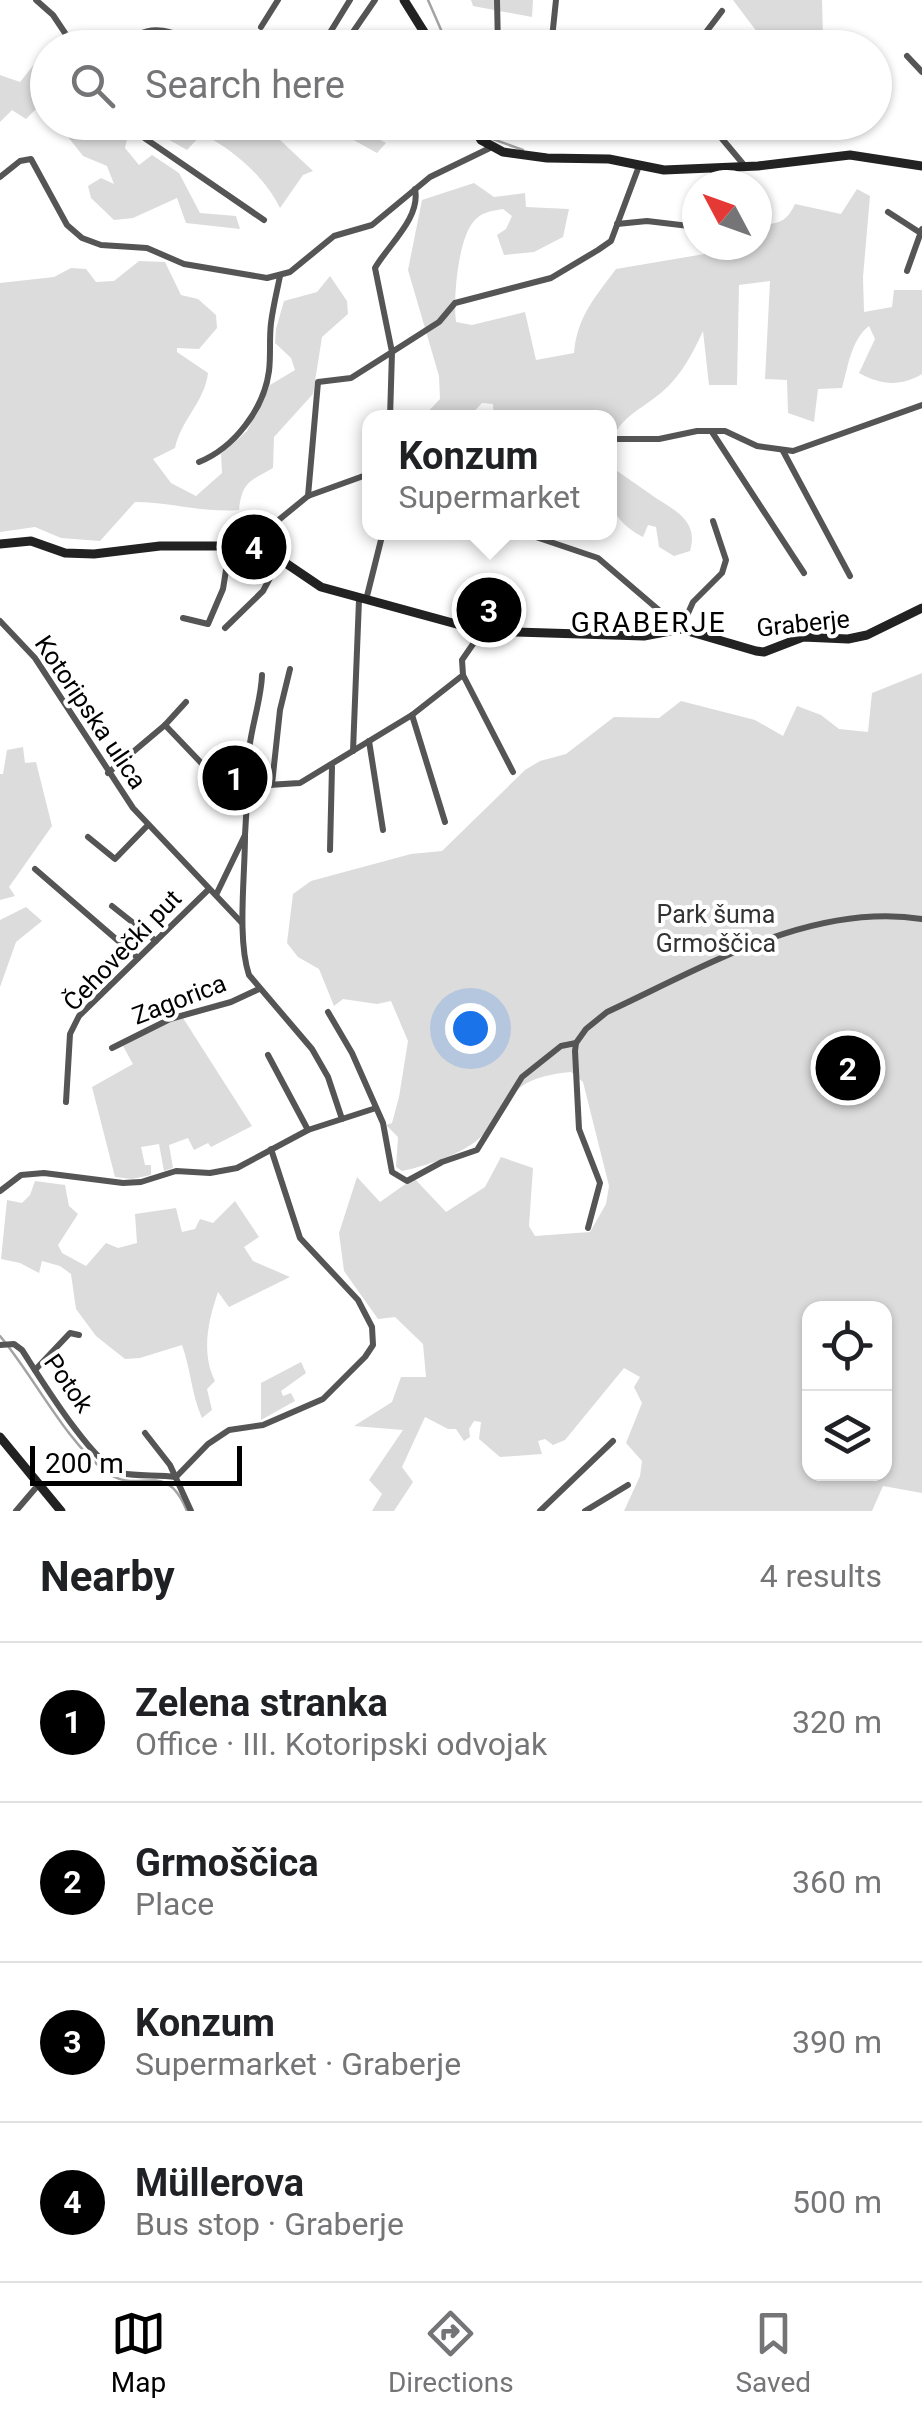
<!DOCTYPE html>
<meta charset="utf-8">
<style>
:root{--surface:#fff;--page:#f6f6f6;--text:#202124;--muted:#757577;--line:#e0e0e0;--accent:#000}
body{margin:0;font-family:Roboto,sans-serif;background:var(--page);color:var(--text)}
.controls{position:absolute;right:30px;bottom:30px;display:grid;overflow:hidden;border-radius:20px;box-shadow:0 2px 8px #0004}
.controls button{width:90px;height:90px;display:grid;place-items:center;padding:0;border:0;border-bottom:2px solid var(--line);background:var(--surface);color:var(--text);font:50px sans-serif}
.compass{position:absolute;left:682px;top:170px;width:90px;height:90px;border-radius:50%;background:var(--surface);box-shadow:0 2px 8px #0004;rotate:311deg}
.scale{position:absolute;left:30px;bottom:25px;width:212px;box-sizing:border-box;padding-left:10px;border:5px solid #000;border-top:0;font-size:28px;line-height:35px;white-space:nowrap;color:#000;-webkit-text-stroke:8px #fff;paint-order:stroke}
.you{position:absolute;left:470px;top:1028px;width:35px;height:35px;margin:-25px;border:8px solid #fff;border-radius:50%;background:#1a73e8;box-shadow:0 0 0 15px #1a73e833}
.badge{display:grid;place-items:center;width:65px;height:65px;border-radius:50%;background:var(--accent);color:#fff;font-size:32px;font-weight:700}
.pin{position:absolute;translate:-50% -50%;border:5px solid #fff;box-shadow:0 2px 10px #0006}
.popup{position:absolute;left:362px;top:410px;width:255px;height:130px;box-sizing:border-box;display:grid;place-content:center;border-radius:20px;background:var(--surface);filter:drop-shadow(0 2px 8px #0005);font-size:32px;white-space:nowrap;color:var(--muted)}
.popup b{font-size:38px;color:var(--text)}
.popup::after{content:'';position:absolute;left:50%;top:100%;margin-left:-20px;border:20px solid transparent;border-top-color:var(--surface)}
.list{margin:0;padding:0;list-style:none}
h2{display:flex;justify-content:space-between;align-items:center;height:130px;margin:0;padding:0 40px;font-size:42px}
h2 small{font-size:32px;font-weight:400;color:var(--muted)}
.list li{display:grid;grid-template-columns:65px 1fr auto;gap:30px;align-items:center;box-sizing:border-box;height:160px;padding:0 40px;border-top:2px solid var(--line)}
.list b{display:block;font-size:38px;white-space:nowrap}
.list p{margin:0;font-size:32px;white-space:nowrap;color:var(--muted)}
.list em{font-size:32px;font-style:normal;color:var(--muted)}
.icon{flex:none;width:55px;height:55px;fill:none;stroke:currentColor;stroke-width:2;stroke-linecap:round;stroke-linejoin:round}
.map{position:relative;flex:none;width:922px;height:1511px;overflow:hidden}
.search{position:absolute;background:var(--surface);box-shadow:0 2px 8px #0004;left:30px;right:30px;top:30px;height:110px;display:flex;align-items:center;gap:25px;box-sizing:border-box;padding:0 35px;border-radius:55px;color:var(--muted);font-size:38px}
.sheet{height:770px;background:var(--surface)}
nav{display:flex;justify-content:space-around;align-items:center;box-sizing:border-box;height:140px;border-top:2px solid var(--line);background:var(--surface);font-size:28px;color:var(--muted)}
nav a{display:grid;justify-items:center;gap:5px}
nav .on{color:var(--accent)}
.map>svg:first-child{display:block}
</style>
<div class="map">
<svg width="922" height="1511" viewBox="0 0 922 1511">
<rect width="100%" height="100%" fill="#fff"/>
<g fill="#dcdcdc" fill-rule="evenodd">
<polygon points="471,0 533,0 532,17 473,6"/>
<polygon points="733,0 822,0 823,36 802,47 766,44"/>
<polygon points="36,62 47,62 47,111 41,104 26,119 12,110 0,122 0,75 20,82"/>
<path d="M57,123H262L313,171L303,175L280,208C264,176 234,150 202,134L187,150L143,125L129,130L125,148L139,165L152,155L179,173L200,213L236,216L240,229L186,223L177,198L133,218L114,220L91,198L88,186L101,178L114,184L107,166L83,156Z"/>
<polygon points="323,123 357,123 356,127 386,143 377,153"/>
<path d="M474,183L494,197L525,193L526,207L569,209L563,237L534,252L504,255L497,235L506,229L512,216L503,209C491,211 482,212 474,221C458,239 453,298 456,322L472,325L525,312L536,360L574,353C577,317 595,297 616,269L734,249L736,245H757V223C776,226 787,222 795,204L841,214L857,189L870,196L863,277L864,312L892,307L894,290H922V374C900,387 881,385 859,373L875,339L869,326C851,340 848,367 842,388L818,389L814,422L788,413L787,380L765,379L770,281L739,285L737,385H709L703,331C693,353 681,376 662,392C639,412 617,416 609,451V418L494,417L493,404L482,403L469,417H423L440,399L439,376L408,270L422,200Z"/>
<path d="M139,261L165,262L181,295L198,299L216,315L217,328L199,349L177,348V352L208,373C205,401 181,420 175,448L153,459L171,483L196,496L222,473L221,454L247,431L270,385L295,370L291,358L275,343L276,329L284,301L317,292L330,276L347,301L348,314L322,337L313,394L274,437L273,468C250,481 242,482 239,510C203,513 170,502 135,502L100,541L61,538L35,527L0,532V283L54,277L71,268L86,269L96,282L114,281Z"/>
<path d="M609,457L613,468C626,477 640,487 653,496C675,511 699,520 690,551L674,556L659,547L656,527L648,525L643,537C605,517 609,496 609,457Z"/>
<path d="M922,673V1493L883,1486L872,1511H624L640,1476L642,1461L626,1443L642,1403L634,1387L640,1377L624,1368L565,1440L553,1445L545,1439L538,1441L542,1454L500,1457L479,1439L481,1422L474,1421L469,1429L470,1437L464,1441L456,1429H448L425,1417L402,1467L413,1482L394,1511H372L382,1494L369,1480L403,1430L354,1426L392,1402L401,1377H426L423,1344L395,1317L378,1319L344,1271L339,1233L357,1177L380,1202L414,1178L446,1212L485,1187L501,1157L533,1168L529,1226L535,1236L590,1232L606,1204L609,1186L583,1082L571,1072C497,1079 519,1107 475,1142C456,1156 425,1166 402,1171L396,1167L398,1137L386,1125L392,1123L399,1097L408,1041L391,1001L377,1004L343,999L334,1006L319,969L298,957L287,943L293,894L311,881L411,854L442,851L525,770L540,761L566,754L614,717L659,718L681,701L755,720L783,736L797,706L821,715L839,729L868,732L872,693ZM810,1308H884V1474H810Z"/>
<polygon points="23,747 25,763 36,762 52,826 9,887 15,896 0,900 0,774 3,774 7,750"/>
<polygon points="26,907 42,921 16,942 0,987 0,920"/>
<polygon points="183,1018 252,1126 211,1147 208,1143 194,1150 188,1138 169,1145 173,1168 164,1171 159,1144 141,1147 145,1165 151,1165 151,1175 132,1179 115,1177 92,1087 133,1064 123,1046 161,1025"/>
<path d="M35,1181L65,1185L69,1206L78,1214L58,1245L62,1253L86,1266L106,1243L118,1248L137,1243L135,1214L176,1208L182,1232L195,1229L200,1219L213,1223L235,1201L259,1237L244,1247L253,1261L290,1277L229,1307L218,1292C208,1321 201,1353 215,1381L207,1389L212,1410L202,1418C191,1393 191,1370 182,1345L140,1358L125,1359L96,1336L76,1309L71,1274L60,1266L42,1261L39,1273L20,1263L1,1259L7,1200L22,1203L30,1195Z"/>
<polygon points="301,1362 306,1373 281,1391 283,1396 291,1393 295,1401 261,1420 261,1383"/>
</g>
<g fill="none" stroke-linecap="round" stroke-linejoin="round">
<g stroke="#a3a3a3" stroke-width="2.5">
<polyline points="428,0 449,48"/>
<polyline points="481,122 490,138 523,150"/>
<path d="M0,1336C33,1375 65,1440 105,1471C139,1498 165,1456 187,1511"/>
</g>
<g stroke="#555" stroke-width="6">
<polyline points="36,0 53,15 75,48"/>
<polyline points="497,0 498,48"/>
<polyline points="261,27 278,0"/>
<polyline points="321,37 326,39 350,0"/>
<path d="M123,48C147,17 178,33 206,48"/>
<polyline points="342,48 375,0"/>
<polyline points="551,48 556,0"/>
<polyline points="694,48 722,11"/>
<polyline points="907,56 922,72"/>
<polyline points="116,122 122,136 143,137 264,220"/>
<polyline points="708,122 744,165"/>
<polyline points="0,177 20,161 31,159 67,225 82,238 101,245 147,248 184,264 267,278 290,272 334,236 372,225 430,177 492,147"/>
<polyline points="712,185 714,167"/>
<polyline points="888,212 919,232"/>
<polyline points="617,224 647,221 689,226"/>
<polyline points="907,271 922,229"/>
<polyline points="390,418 392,352 439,322 455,303 551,278 598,250 611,241 639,166"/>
<polyline points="712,432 804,573"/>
<polyline points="618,439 659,439 697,431 725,431 757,446 793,451 922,405"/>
<polyline points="783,451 850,576"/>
<path d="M199,462C234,448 264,409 269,371C271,355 269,339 271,323C273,307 277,291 280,276"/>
<path d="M308,496L318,382L351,378L392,352L375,268C388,245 421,218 415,189"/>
<polyline points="521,532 598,558 681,629 693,602 722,573 726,560 713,521"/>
<polyline points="475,537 503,532"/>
<polyline points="253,541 308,496 369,474"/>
<polyline points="366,600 383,532"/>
<polyline points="183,618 208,624 223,589 230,545"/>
<polyline points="0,621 35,658 133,808 242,923"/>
<polyline points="225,628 263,591 280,559"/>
<polyline points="463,675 513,772"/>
<polyline points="412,715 445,822"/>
<polyline points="165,725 207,769 247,800"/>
<polyline points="369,741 383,830"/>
<polyline points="353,751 359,600"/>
<polyline points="108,773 165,725 186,702"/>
<polyline points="272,784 280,710 290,669"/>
<path d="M252,786C240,751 261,711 262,675"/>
<path d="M245,836C245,876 237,939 249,975L312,1049L328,1077L342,1119"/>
<polyline points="88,837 115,859 148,825"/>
<polyline points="330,850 332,767"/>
<polyline points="35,869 138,958"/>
<polyline points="216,895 245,835 247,800 252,786 300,783 412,715 463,675 462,660 482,631"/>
<polyline points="112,906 156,941"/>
<polyline points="328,1012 352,1053 383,1123 392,1172 407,1181 442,1162 477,1150 522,1077 561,1046 576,1043"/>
<polyline points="112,1048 170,1019 231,1002 259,989"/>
<polyline points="268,1055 308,1130"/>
<polyline points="66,1102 70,1034 79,1016 209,889"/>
<polyline points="0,1191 21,1175 44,1173 123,1183 141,1182 176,1171 210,1173 237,1168 308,1130 376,1108"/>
<path d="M588,1228L600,1183L579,1129L575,1051L576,1043L586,1029L607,1012C704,967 812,902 922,919"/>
<path d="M0,1345L14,1344L22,1350C39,1376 93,1465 121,1473C138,1477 158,1474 176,1477"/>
<polyline points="35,1370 70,1333 79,1335"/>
<polyline points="145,1433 170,1465 191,1511"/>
<polyline points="176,1477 208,1444 229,1430 263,1425 323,1399 365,1357 373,1345 372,1327 358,1300 300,1238 271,1149"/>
<polyline points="16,1511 39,1484"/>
<polyline points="540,1511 613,1441"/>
<polyline points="585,1511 628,1485"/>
</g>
<g stroke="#222" stroke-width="9">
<polyline points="404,0 434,48"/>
<polyline points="470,122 481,140 503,152 547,158 609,159 664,170 758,166 850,155 922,166"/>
<polyline points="0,544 31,541 65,553 94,554 160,546 222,546 253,541 321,587 482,631 644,636 681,629 756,651 764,652 803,637 848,639 867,635 922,608"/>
<polyline points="0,1437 61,1511"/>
</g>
</g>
<g text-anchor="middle" stroke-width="8" stroke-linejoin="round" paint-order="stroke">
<g font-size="25" fill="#000" stroke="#fff">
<text transform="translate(803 623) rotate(-6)" y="9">Graberje</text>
<text transform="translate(91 712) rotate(56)" y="9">Kotoripska ulica</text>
<text transform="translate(122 950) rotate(-46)" y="9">Čehovečki put</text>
<text transform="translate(179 999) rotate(-21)" y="9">Zagorica</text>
<text transform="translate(69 1383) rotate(55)" y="9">Potok</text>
</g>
<g font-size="25" fill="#333" stroke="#fff">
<text x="716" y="923">Park šuma<tspan x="716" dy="29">Grmoščica</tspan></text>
</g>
<g font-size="28" letter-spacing="2.5" fill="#000" stroke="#fff">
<text x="649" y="632">GRABERJE</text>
</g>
</g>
</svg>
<div class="controls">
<button><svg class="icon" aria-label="locate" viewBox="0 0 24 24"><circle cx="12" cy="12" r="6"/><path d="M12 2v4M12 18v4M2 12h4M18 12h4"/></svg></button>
<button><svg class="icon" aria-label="layers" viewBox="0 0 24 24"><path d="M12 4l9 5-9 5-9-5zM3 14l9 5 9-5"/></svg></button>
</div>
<svg class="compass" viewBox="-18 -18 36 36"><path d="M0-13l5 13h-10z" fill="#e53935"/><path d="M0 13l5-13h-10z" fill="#757577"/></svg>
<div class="scale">200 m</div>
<div class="you"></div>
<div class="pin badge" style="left:235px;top:778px">1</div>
<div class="pin badge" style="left:848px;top:1068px">2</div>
<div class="pin badge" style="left:489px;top:610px">3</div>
<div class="popup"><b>Konzum</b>Supermarket</div>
<div class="pin badge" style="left:254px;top:547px">4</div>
<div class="search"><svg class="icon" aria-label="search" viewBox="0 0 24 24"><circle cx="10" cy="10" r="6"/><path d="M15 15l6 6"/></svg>Search here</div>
</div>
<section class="sheet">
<h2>Nearby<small>4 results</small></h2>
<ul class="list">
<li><span class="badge">1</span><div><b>Zelena stranka</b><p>Office · III. Kotoripski odvojak</p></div><em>320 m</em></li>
<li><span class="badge">2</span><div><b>Grmoščica</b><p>Place</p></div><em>360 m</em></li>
<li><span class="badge">3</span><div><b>Konzum</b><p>Supermarket · Graberje</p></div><em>390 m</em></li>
<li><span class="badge">4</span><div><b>Müllerova</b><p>Bus stop · Graberje</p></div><em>500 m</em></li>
</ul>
</section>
<nav>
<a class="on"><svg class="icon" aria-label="map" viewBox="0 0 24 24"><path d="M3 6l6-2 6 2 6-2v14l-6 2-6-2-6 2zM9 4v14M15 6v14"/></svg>Map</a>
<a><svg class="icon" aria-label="directions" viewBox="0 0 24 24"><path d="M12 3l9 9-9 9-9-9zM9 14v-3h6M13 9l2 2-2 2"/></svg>Directions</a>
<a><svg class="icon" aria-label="saved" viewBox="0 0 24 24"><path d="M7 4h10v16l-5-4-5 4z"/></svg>Saved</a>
</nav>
